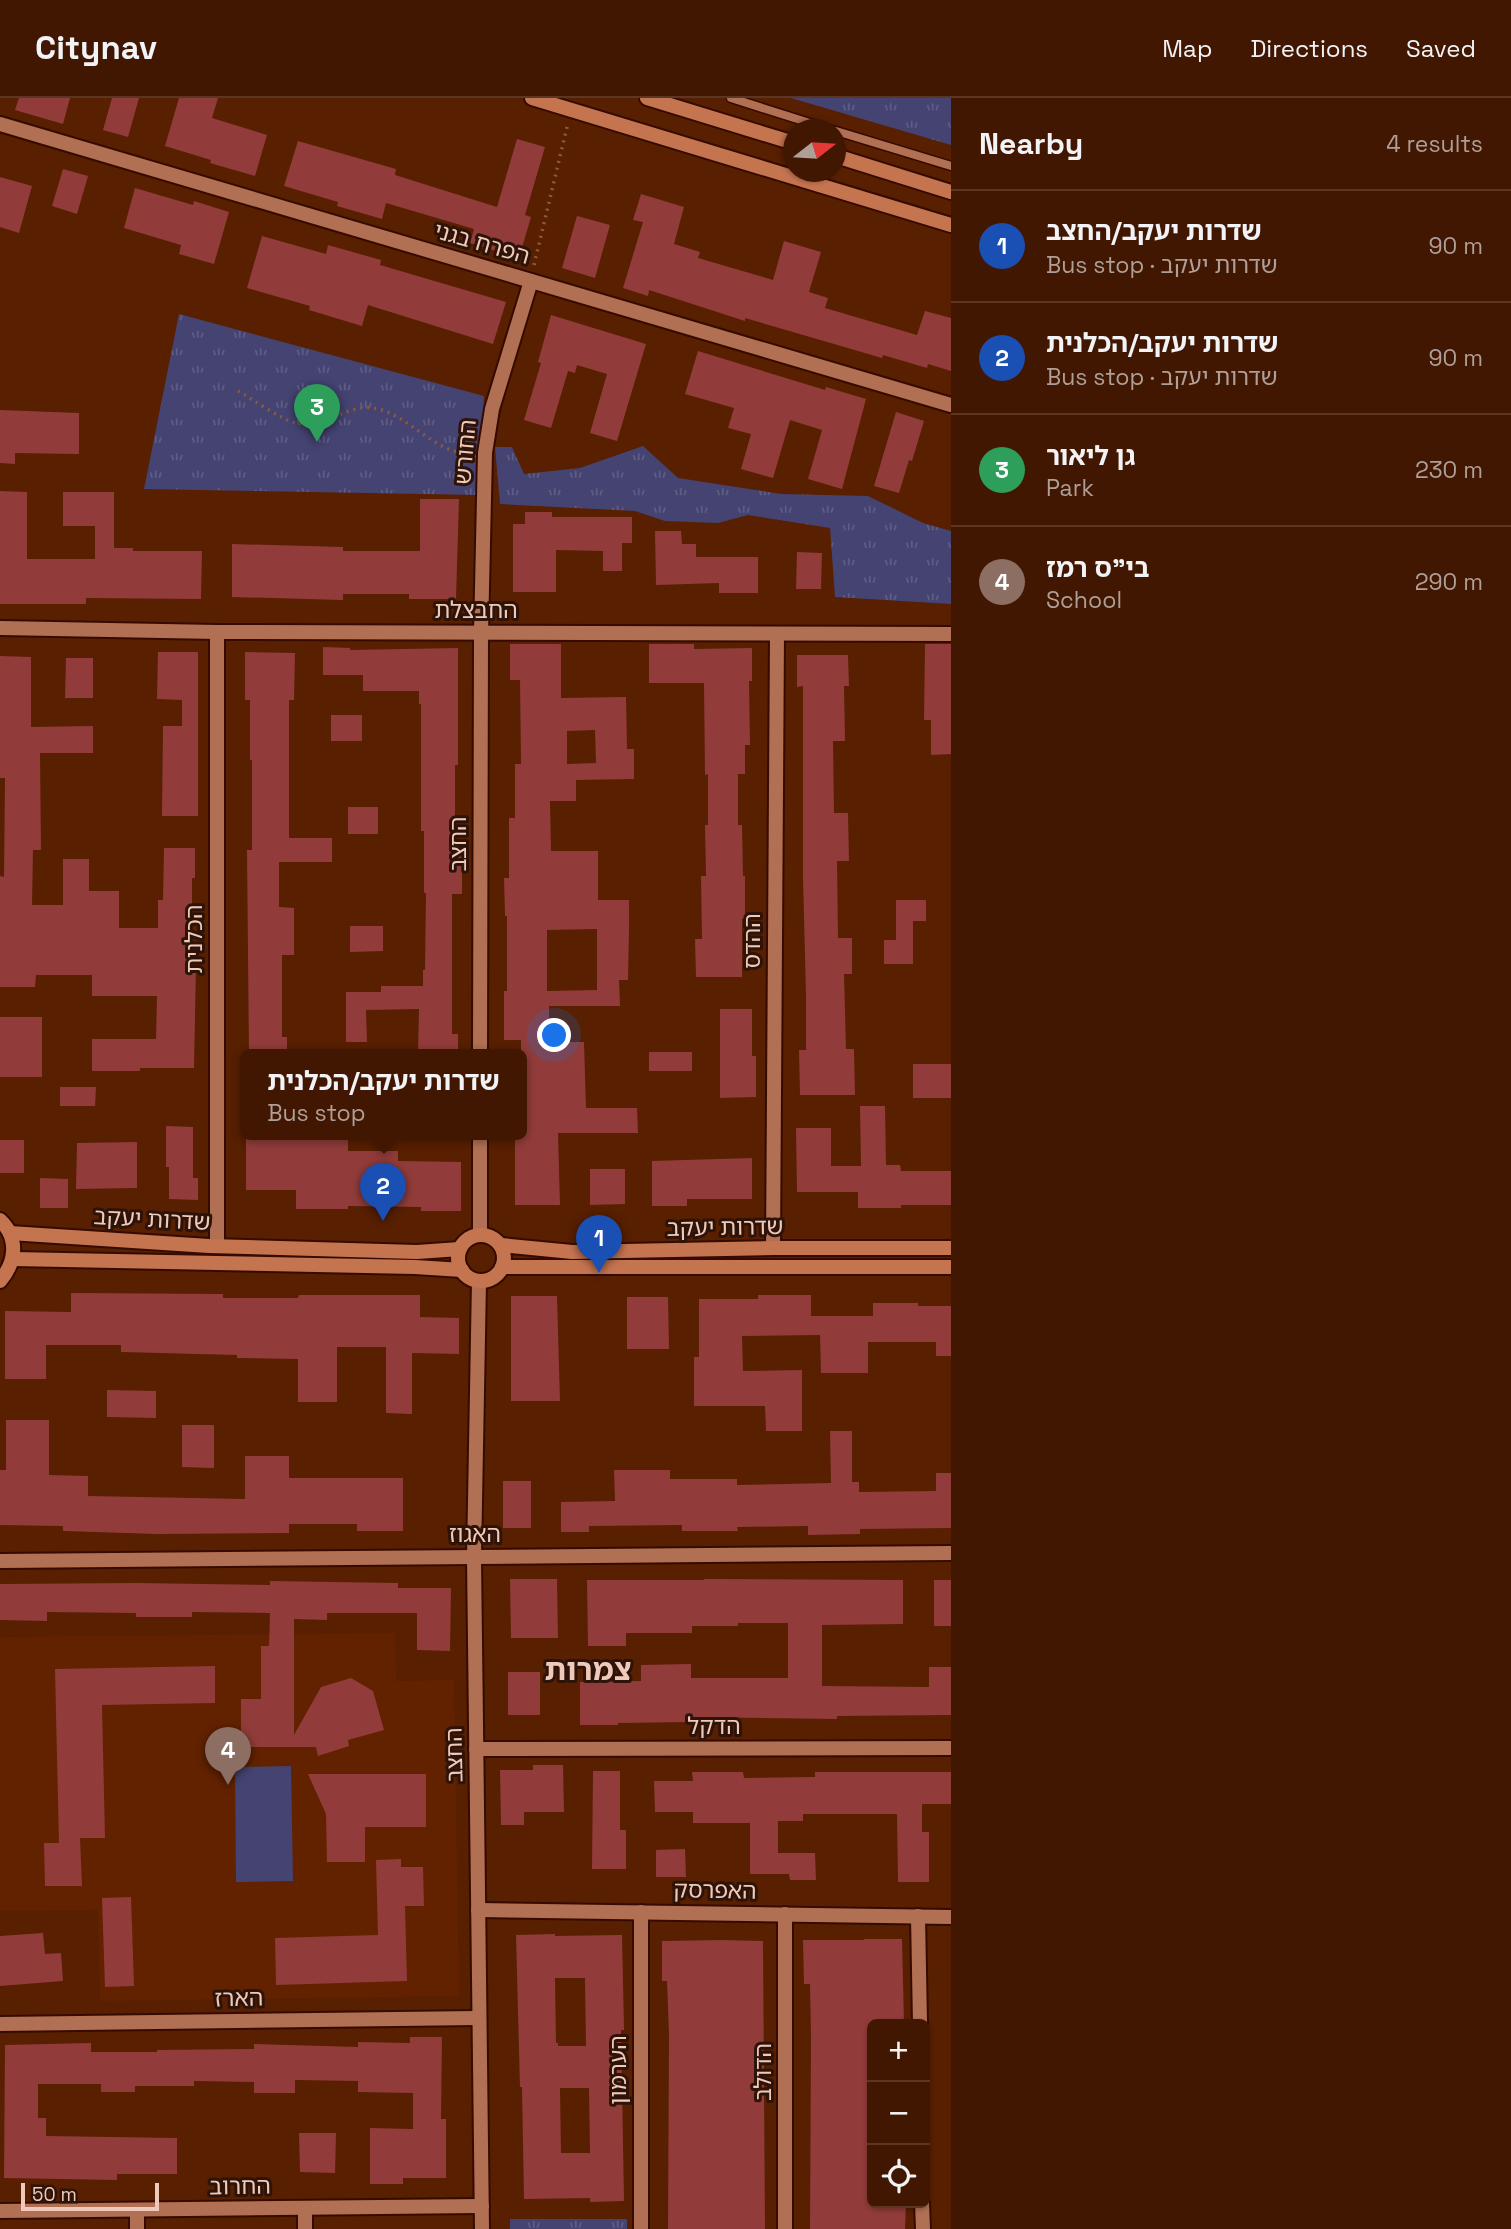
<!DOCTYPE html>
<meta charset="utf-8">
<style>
:root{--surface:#421701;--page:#49200b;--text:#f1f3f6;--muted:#ae9f99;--line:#5a3623;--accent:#8bbbb9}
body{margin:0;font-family:"Space Grotesk","Noto Sans Hebrew",sans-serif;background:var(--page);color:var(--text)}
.controls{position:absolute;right:21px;bottom:21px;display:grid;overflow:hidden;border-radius:10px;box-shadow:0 2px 5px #0004}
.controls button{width:63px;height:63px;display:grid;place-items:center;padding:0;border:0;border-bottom:2px solid var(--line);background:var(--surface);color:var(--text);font:35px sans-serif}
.compass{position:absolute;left:783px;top:21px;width:63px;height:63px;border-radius:50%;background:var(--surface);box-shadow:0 2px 5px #0004;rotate:73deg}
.scale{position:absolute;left:21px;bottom:18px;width:138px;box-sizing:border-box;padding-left:7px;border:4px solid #efcabb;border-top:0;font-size:19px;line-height:24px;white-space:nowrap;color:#efcabb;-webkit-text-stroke:5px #2d1308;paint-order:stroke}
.you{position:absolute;left:555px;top:938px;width:24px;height:24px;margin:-18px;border:5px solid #fff;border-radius:50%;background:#1a73e8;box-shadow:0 0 0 10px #1a73e833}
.badge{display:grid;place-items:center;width:46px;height:46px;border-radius:50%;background:var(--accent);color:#fff;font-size:23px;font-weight:700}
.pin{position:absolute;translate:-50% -58px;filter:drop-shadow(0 2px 4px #0008)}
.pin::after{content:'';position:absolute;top:37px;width:24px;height:21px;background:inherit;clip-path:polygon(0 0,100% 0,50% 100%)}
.popup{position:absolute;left:240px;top:951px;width:287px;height:91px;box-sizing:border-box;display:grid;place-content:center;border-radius:10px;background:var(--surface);filter:drop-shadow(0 2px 5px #0005);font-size:23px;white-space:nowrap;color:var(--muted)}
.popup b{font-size:26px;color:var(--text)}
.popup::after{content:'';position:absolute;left:50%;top:100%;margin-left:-14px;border:14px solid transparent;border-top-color:var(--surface)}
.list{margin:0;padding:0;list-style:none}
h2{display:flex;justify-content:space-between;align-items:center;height:91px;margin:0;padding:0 28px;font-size:30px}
h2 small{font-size:23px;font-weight:400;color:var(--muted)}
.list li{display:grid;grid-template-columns:46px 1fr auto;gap:21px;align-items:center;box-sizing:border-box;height:112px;padding:0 28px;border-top:2px solid var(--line)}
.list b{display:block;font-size:26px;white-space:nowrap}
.list p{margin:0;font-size:23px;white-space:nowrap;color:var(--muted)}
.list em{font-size:23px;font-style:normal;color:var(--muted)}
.icon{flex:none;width:38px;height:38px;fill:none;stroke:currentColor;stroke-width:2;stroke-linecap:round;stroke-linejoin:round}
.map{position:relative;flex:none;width:951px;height:2131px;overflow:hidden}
header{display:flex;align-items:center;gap:42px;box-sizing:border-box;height:98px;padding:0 35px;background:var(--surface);border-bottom:2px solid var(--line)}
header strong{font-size:33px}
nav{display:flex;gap:38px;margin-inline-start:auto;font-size:24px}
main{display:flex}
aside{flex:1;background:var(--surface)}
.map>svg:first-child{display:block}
</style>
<header>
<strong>Citynav</strong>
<nav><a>Map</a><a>Directions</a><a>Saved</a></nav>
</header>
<main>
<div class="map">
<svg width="951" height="2131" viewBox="0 0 951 2131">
<defs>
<pattern id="grass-tufts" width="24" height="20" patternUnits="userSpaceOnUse" patternTransform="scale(1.75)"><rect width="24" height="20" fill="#444372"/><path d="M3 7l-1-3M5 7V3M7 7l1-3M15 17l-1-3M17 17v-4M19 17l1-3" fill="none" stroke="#5f5d84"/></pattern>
</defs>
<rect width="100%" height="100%" fill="#581f01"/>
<polygon fill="#622200" points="395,1535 396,1583 454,1582 459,1898 100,1903 98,1812 0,1813 0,1539"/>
<g fill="url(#grass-tufts)">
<polygon points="791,0 951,0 951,47"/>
<polygon points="179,216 484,298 479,397 144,391"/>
<polygon points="643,348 678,380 781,396 868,398 923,425 951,433 951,506 835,499 830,430 748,417 718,425 665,423 635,413 500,406 495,349 512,349 524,376 580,370"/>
<rect x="510" y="2121" width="117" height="10"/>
</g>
<polygon fill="#444372" points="291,1668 293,1783 236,1784 235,1669"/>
<g fill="#913c3a" fill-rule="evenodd">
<polygon points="19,0 70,0 63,26 15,12"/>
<polygon points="112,0 139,0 128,39 103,32"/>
<polygon points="179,0 218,0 212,20 267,37 255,78 210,65 211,62 165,48"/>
<polygon points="517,41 545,49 525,117 531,119 519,160 470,145 474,131 386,105 382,121 337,108 338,104 284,88 298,43 396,71 395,77 497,109"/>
<polygon points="63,71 88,78 77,116 52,108"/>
<polygon points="0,79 32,88 19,135 0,129"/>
<polygon points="135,90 193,107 194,103 229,114 214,166 179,156 181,147 124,130"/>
<polygon points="641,96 684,109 674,146 700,154 698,160 773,182 784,143 821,154 809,194 828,200 825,210 917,237 925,213 951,220 951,273 928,266 927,270 883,257 882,260 745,220 745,223 649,192 648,198 623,190 643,124 633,122"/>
<polygon points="577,118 610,127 595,180 562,170"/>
<polygon points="262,138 326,156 328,147 381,162 380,167 506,204 493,246 368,207 362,228 309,212 310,208 247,190"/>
<polygon points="551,217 646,246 617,343 590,335 607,276 577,267 575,275 568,273 551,330 524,322 541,265 538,264"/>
<polygon points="698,253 825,292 826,289 866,301 842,391 808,381 822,332 790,322 773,380 741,371 751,336 728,330 734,310 685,296"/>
<polygon points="0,312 79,315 79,356 15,355 15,366 0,365"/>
<polygon points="896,314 924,323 912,363 909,362 899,395 874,388"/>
<polygon points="0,393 27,394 27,461 95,461 95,428 63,428 63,394 114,394 114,450 133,450 133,453 202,453 201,501 86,500 86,506 0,506"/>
<polygon points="420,401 459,401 456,501 409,501 409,496 343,496 343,502 232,499 232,446 343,449 343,453 420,453"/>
<polygon points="525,414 552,414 552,419 632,419 632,445 622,445 622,473 603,473 603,453 556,452 556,494 513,494 513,426 525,426"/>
<polygon points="655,433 681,433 682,446 696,446 696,459 758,459 758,495 719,495 719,485 656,487"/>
<polygon points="797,454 822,455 821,491 796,491"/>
<path d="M510,546H561V600L626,599L627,651H634V681L576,682V703H550L551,753H598V802H629V831L628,882H619L620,908H549V944H584L586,1010H637L638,1035H558L560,1107H515V1037H521V942H504V893H507V818H505L504,780H509V720H515V666H521L520,582H510ZM595,632L596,665L567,666V633ZM597,831V892L547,893V832Z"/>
<polygon points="649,546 694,546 694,551 752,550 752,583 749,583 750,647 745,647 745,676 738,676 738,727 742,727 743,778 745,778 745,821 742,821 742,879 696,879 695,841 702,841 701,778 706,778 705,727 708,727 708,676 705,677 704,585 649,585"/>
<polygon points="925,546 951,546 951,656 931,657 931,622 924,622"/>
<polygon points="323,549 350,550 350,552 458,550 458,667 455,667 455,750 462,750 462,796 452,796 452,936 458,936 458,957 418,957 419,911 366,912 367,944 346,944 346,894 381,894 381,888 423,888 423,872 425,872 426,795 424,795 424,733 421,733 421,606 419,606 419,593 363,593 363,577 323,577"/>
<polygon points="158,554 198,554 198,718 162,718 163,628 182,628 182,602 157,601"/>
<polygon points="245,554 295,555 294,602 289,602 289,740 332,740 332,764 279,764 279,809 294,810 294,857 282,857 282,939 287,939 287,957 249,957 247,752 252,752 252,662 250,662 250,602 245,602"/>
<polygon points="797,557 848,557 849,588 844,588 845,643 833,643 834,715 848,715 849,763 837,763 838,840 852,840 852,876 844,876 846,951 854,951 855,997 800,997 799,952 806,952 806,897 803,780 803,588 797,589"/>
<polygon points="0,558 31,559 31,629 93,628 93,655 40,655 41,752 33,752 32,807 63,807 63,761 89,761 89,793 119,793 119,830 158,830 158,802 163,802 164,750 195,750 195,780 192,780 192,867 196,867 194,970 140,970 140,973 92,973 92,941 156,941 157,898 92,898 92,877 36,877 35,889 0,889 0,778 4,779 5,680 0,680"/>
<polygon points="66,560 93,560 93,600 65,600"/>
<rect x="331" y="617" width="31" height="26"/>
<rect x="348" y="709" width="30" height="27"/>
<polygon points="896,802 926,802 926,823 913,823 913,866 884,866 884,842 896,842"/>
<polygon points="350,828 383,828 383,853 350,854"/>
<polygon points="720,911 752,911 752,958 756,958 756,999 720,1000"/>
<rect x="0" y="919" width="42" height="60"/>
<rect x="649" y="954" width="43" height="19"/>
<rect x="913" y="966" width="38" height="34"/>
<polygon points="60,989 96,989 95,1008 60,1008"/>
<polygon points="860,1008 885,1008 886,1067 900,1067 901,1073 951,1073 951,1107 901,1107 901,1110 858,1110 858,1094 797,1094 796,1030 831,1030 831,1068 861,1068"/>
<polygon points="166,1028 193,1029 193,1080 198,1080 198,1102 169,1101 169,1069 166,1069"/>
<polygon points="246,1037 348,1037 348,1053 398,1053 398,1063 461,1064 461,1113 421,1113 421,1109 348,1108 348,1111 296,1111 296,1092 246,1092"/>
<rect x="0" y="1042" width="24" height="33"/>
<polygon points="137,1044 137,1090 76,1091 77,1045"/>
<polygon points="752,1060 752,1101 687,1101 687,1108 652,1108 652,1063"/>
<polygon points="590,1071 625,1071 625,1106 590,1107"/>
<polygon points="40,1080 68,1081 68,1110 40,1110"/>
<polygon points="71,1195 223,1196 223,1200 298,1200 299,1197 420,1197 420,1219 459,1220 459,1256 412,1255 412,1316 386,1315 386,1249 337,1249 337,1304 298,1304 298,1261 237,1260 237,1257 121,1254 121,1247 46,1247 46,1281 5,1281 5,1213 71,1214"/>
<polygon points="758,1197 811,1197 811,1218 873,1218 873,1205 918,1205 918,1208 951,1208 951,1258 936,1258 936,1244 868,1244 868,1275 821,1275 820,1237 742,1238 743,1273 802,1272 802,1333 766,1333 765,1308 694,1308 694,1259 699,1259 699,1201 758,1201"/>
<polygon points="511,1198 557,1198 560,1303 511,1303"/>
<polygon points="627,1199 668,1199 669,1251 627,1251"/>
<polygon points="107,1292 156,1293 156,1320 107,1319"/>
<polygon points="6,1322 49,1322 49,1377 88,1378 88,1398 245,1401 245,1358 289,1358 289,1380 403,1380 403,1433 357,1433 357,1426 289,1426 289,1435 158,1436 63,1433 63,1428 0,1427 0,1372 6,1372"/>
<polygon points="182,1327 214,1327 214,1370 182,1369"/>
<polygon points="830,1333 852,1333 852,1384 859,1384 859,1394 936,1393 936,1375 951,1375 951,1430 860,1431 860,1436 808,1437 808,1428 737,1429 738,1433 682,1433 682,1427 589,1428 589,1434 561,1434 561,1404 615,1403 614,1372 670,1372 670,1381 737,1381 737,1387 831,1385"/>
<rect x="503" y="1383" width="28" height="47"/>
<polygon points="510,1481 557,1481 558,1540 511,1540"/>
<polygon points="704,1481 903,1482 903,1526 822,1527 822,1588 929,1589 929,1569 951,1569 951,1617 837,1618 837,1621 691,1619 691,1624 618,1625 618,1627 580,1627 580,1584 641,1583 641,1567 691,1566 691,1580 788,1580 788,1525 738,1525 738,1528 692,1528 692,1535 626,1535 626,1548 588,1548 587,1482 704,1482"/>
<rect x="934" y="1482" width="17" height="46"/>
<polygon points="270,1483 398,1485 398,1490 451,1490 450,1553 417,1552 417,1515 327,1515 327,1522 294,1521 294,1637 321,1589 351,1580 373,1593 384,1632 348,1642 349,1648 318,1658 316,1649 241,1649 241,1601 261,1601 261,1548 269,1548 270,1515 192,1514 192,1519 136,1519 136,1515 47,1514 47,1523 0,1522 0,1486 136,1485 270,1487"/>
<polygon points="215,1568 215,1605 102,1607 105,1740 80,1740 82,1788 45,1788 44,1745 59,1745 55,1571"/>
<rect x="508" y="1574" width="32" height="43"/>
<polygon points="533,1667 563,1667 564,1714 524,1714 524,1727 501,1727 500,1672 533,1672"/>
<polygon points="593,1673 620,1673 620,1732 626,1732 626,1771 592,1771"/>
<polygon points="692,1674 743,1674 744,1680 815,1679 815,1674 951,1674 951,1706 922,1706 922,1734 929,1734 929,1784 898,1784 897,1716 803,1716 803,1723 778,1723 778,1755 815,1755 816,1782 790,1782 789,1776 750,1776 750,1725 693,1725 693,1714 655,1714 654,1683 693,1683"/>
<polygon points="308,1676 426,1676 426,1729 365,1729 365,1764 327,1764 326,1716"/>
<polygon points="685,1751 686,1779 656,1779 656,1752"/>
<polygon points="401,1761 401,1769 423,1769 424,1808 405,1808 407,1883 276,1887 275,1840 378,1837 376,1762"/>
<polygon points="131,1799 134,1888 105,1889 102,1800"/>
<polygon points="43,1835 45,1856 61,1855 63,1883 0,1888 0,1838"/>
<path d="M555,1836V1838L622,1837L624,1932H621L624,2103L590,2104V2100L524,2101L522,1989H520L516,1837ZM555,1880H585L586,1948H558V1945H556ZM560,1990H589L590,2055H561Z"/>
<polygon points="864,1841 902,1841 904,1926 872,1926 872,2105 906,2105 905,2131 810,2131 811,1938 810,1886 804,1886 803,1842 864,1842"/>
<polygon points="721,1842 763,1843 765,2131 668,2131 669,1936 667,1883 662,1883 662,1843"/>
<polygon points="410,1939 442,1939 441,2021 446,2021 446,2080 403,2080 403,2086 370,2086 370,2030 413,2031 413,1995 358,1994 358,1983 295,1982 295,1995 254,1995 254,1984 194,1983 194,1988 135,1988 135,1994 101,1994 101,1986 38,1986 38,2020 46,2020 46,2038 177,2040 177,2076 117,2076 117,2082 4,2080 5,1947 91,1945 91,1954 157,1954 157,1952 254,1951 254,1946 358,1949 358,1944 410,1945"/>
<polygon points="299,2035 336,2035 335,2075 300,2074"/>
</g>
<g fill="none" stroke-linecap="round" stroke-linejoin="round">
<g stroke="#350b00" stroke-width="11">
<g id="lane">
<polyline points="731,0 832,32"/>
<polyline points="836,33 951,68"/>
</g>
</g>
<g stroke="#350b00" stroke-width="18">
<g id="street">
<polyline points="0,26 951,307"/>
<polyline points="0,530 217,534 951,536"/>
<polyline points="217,534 217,1148"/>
<polyline points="480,957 481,535 485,355 492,311 531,183"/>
<polyline points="480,1137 480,1037"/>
<polyline points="773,1150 777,536"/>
<polyline points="479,1183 474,1459 482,2131"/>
<polyline points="0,1463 951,1455"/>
<polyline points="476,1651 951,1650"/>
<polyline points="478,1812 951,1819"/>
<polyline points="918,1818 920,1926"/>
<polyline points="0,1926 478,1920"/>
<polyline points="922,2105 923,2131"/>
<polyline points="305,2110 305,2131"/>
<polyline points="0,2113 482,2108"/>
<polyline points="137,2113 137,2131"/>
<polyline points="641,2131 641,1814"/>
<polyline points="785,2131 785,1816"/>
</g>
</g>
<g stroke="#350b00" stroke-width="18">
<g id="secondary">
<polyline points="532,0 951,127"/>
<polyline points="647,0 794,45"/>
<polyline points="836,58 951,94"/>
<path d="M0,1122C19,1140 16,1164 0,1183"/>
<polyline points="10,1135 209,1148 417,1154 460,1151"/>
<circle cx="481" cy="1160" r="23"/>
<polyline points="501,1147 572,1154 773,1150 951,1150"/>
<polyline points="13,1161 415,1169 462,1172"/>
<polyline points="502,1169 951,1169"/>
</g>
</g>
<g stroke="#8c5a41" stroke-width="3.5" stroke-dasharray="2 5" stroke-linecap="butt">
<polyline points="534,167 568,25"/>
<path d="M238,293C252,301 281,321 295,325C300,326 311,325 316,324C336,321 352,307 373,310C408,315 434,356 469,355"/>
</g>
<use href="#lane" stroke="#b17054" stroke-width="8"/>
<use href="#street" stroke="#b17054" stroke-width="14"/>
<use href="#secondary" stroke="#c57450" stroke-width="14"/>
</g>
<g text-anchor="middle" stroke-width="6" stroke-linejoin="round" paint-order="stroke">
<g font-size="23" fill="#efcabb" stroke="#2d1308">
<text transform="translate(482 145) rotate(16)" y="8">הפרח בגני</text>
<text transform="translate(465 354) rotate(-85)" y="8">החורש</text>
<text x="476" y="520">החבצלת</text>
<text transform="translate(458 746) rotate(-90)" y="8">החצב</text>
<text transform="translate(194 841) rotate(-90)" y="8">הכלנית</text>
<text transform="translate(752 843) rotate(-90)" y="8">ההדס</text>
<text transform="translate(152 1121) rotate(3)" y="8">שדרות יעקב</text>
<text transform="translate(725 1129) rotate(-1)" y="8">שדרות יעקב</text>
<text x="475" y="1444">האגוז</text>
<text x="714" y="1636">הדקל</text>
<text transform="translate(454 1657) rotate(-91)" y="8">החצב</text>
<text transform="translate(715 1792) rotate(1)" y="8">האפרסק</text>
<text transform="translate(239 1900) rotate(-1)" y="8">הארז</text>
<text transform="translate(618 1972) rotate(-90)" y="8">הערמון</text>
<text transform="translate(763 1974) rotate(-90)" y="8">הדולב</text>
<text transform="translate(240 2088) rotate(-1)" y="8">החרוב</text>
</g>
<g font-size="30" font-weight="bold" fill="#efcabb" stroke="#2d1308">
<text x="588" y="1582">צמרות</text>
</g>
</g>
</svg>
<div class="controls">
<button>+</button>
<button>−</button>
<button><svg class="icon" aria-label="locate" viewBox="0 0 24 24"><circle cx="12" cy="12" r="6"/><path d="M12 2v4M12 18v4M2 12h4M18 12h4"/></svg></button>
</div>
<svg class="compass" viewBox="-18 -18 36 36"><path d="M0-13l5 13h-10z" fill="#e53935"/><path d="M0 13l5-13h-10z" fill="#ae9f99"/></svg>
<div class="scale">50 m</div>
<div class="you"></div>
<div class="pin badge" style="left:599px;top:1175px;background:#1a4fb4">1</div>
<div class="pin badge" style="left:383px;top:1123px;background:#1a4fb4">2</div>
<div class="popup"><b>שדרות יעקב/הכלנית</b>Bus stop</div>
<div class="pin badge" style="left:317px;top:344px;background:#2e9e5b">3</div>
<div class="pin badge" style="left:228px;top:1687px;background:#8d6e63">4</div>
</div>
<aside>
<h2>Nearby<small>4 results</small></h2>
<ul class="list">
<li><span class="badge" style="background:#1a4fb4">1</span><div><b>שדרות יעקב/החצב</b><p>Bus stop · שדרות יעקב</p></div><em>90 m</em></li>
<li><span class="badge" style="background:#1a4fb4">2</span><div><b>שדרות יעקב/הכלנית</b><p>Bus stop · שדרות יעקב</p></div><em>90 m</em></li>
<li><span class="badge" style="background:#2e9e5b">3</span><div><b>גן ליאור</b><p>Park</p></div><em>230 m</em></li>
<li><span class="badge" style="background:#8d6e63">4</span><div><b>בי&quot;ס רמז</b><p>School</p></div><em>290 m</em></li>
</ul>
</aside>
</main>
